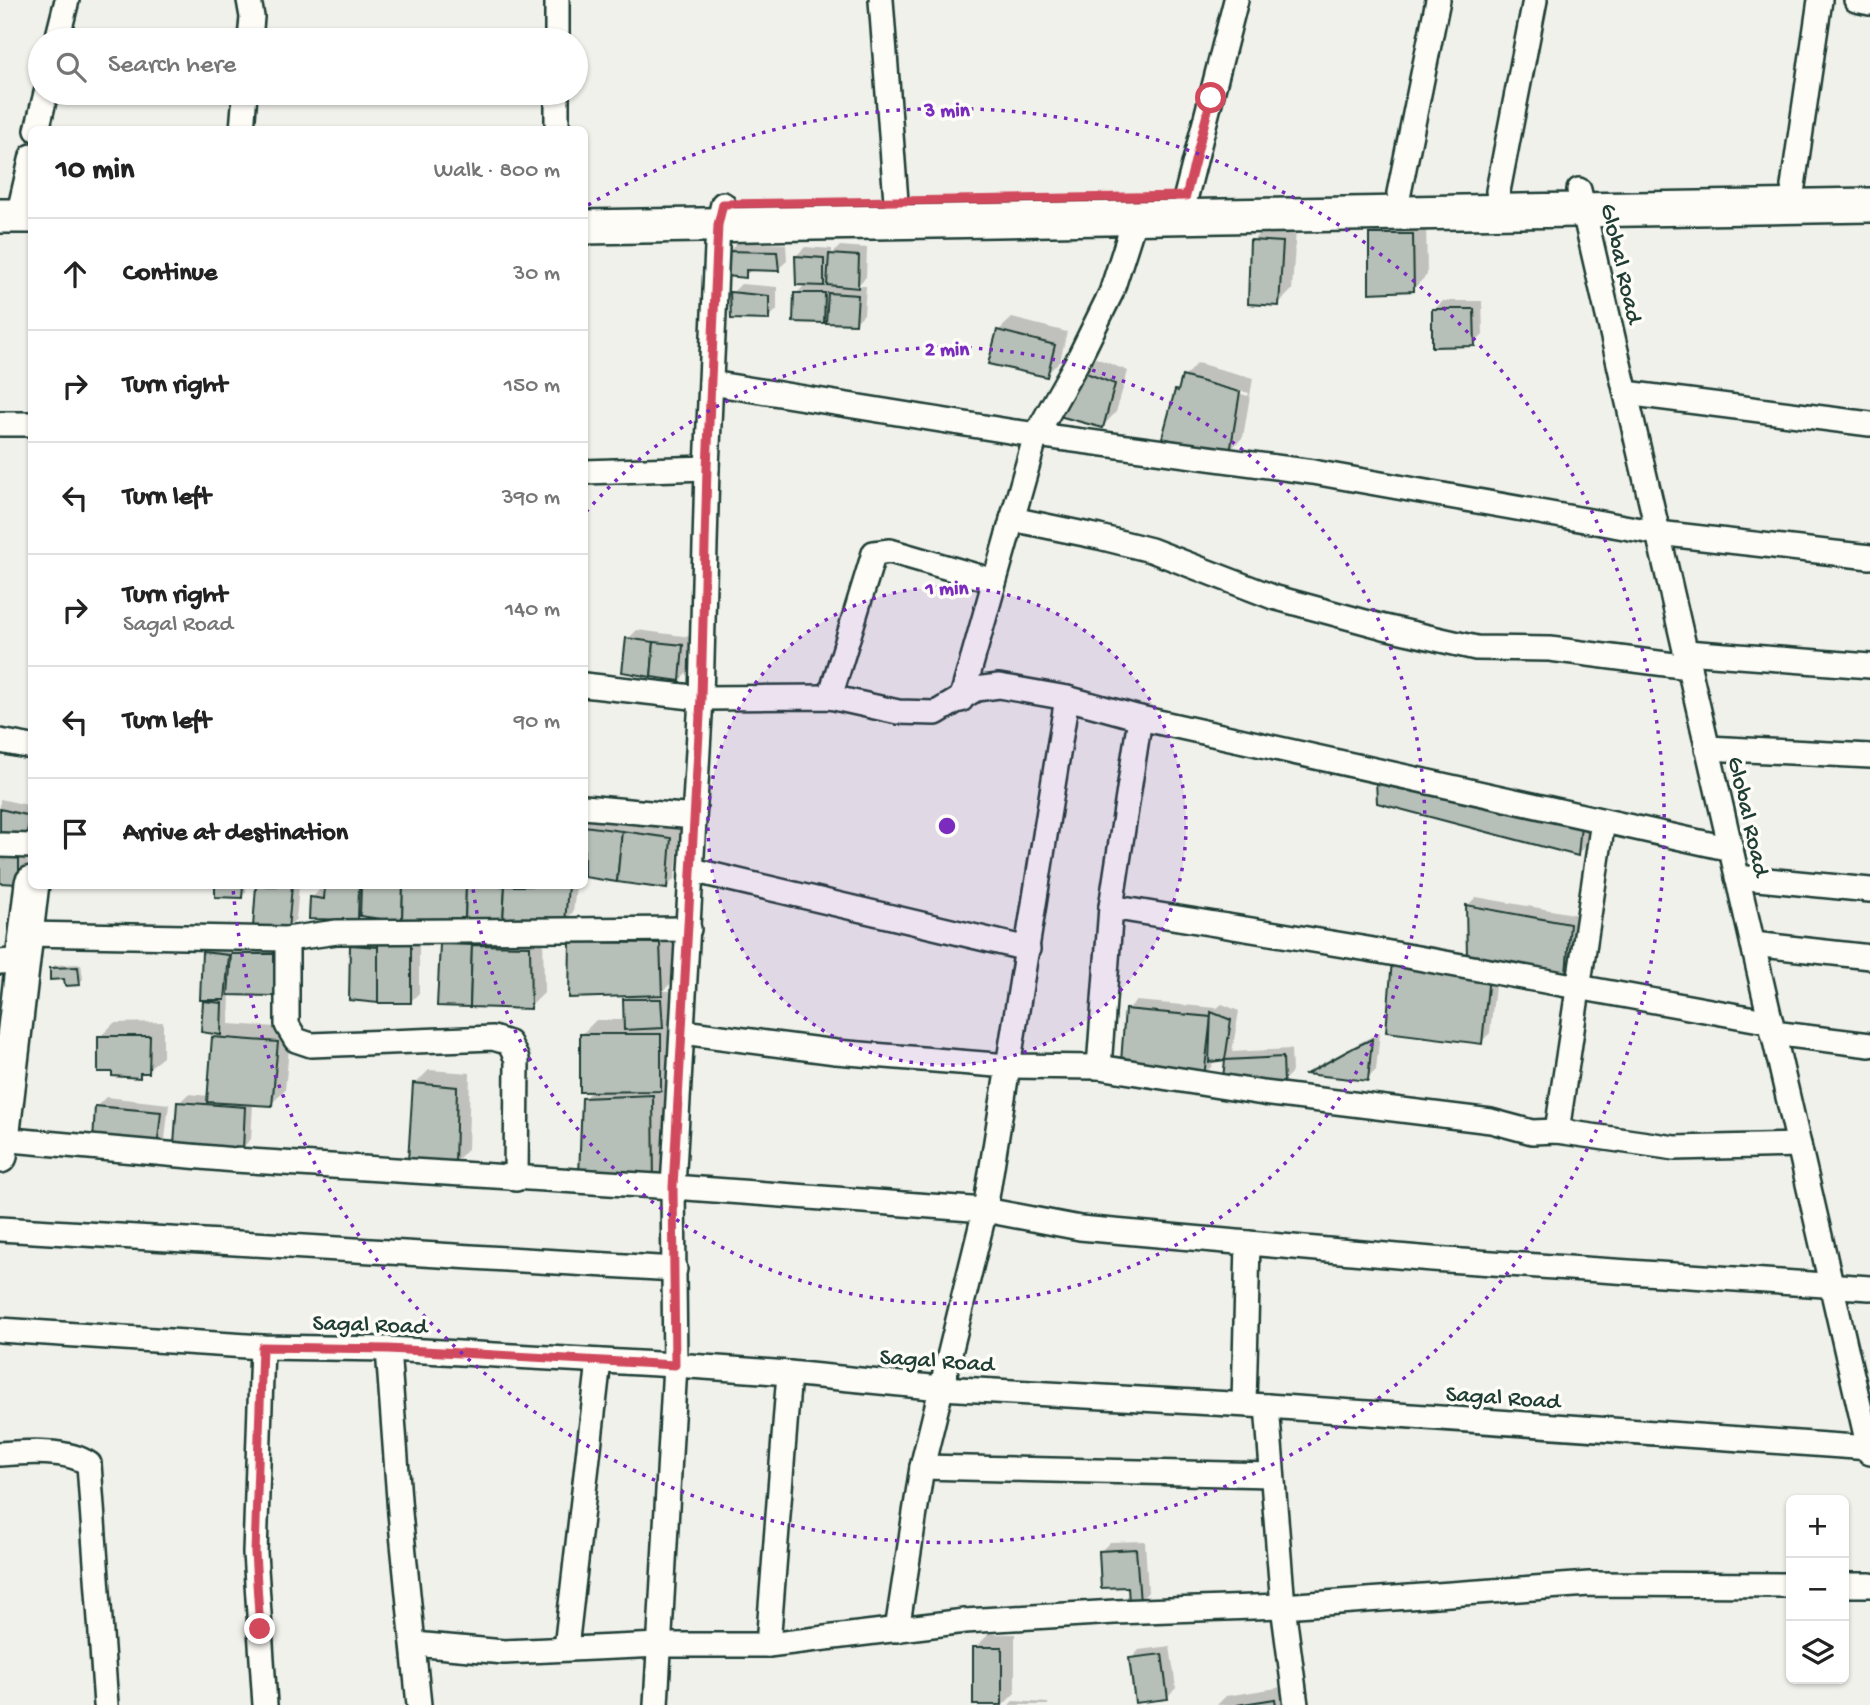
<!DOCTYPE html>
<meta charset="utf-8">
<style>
:root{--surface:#fff;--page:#f2f2f2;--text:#222;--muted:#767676;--line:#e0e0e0}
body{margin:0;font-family:"Gochi Hand",sans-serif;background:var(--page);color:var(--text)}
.controls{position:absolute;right:21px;bottom:21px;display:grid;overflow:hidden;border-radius:10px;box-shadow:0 2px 5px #0004}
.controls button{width:63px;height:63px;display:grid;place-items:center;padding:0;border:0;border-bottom:2px solid var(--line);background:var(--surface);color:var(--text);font:35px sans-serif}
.stop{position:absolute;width:21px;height:21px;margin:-16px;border:5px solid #d1495b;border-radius:50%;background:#fff}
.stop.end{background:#d1495b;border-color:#fff;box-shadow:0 2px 7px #0008}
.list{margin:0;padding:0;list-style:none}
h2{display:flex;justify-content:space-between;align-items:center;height:91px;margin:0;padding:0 28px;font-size:30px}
h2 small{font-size:23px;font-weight:400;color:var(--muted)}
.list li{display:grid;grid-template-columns:46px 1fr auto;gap:21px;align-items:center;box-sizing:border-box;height:112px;padding:0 28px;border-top:2px solid var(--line)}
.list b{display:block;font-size:26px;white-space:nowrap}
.list p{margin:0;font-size:23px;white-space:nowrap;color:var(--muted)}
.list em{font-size:23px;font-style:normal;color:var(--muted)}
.icon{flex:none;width:38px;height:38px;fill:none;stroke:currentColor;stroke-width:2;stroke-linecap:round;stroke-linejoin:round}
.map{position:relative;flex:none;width:1870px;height:1705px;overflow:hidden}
.search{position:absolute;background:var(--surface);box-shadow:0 2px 5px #0004;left:28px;top:28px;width:560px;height:77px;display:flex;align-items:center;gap:18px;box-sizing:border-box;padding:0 24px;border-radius:38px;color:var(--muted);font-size:26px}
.panel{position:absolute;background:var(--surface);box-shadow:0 2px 5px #0004;left:28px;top:126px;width:560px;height:763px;border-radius:10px}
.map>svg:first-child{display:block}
</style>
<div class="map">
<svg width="1870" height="1705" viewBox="0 0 1870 1705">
<rect width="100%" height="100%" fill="#f0f1eb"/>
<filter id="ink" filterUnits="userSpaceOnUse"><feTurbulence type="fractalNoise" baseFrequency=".0143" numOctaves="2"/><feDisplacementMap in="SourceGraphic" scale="14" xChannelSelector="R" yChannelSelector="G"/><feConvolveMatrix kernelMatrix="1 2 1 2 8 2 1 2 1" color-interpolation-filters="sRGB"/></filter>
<g filter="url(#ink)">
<g fill="#0003" fill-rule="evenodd">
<polygon points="1385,221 1426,221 1427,275 1413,289 1371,235"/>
<polygon points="1266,227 1296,229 1292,290 1278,304 1252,241"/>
<polygon points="738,242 786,244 787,261 778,269 752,269 745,276 729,251"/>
<polygon points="840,246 867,248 866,277 857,286 866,286 864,314 855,323 828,316 823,321 796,294 806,284 796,256 805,247 832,249 832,254"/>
<polygon points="741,284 777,287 777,310 768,318 732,293"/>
<polygon points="1443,301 1482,301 1483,335 1474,344 1434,310"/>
<polygon points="1012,318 1067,332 1060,361 1046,375 998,331"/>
<polygon points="1096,358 1128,371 1116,412 1103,426 1082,372"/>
<path d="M1197,363L1253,378L1243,437L1229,451L1177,391L1181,386L1184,377ZM1190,377L1249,393L1248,396L1187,379Z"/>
<polygon points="637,630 691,637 689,670 680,679 628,639"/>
<polygon points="0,799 32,806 32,833 26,839 0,838"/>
<polygon points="1379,802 1594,811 1591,840 1577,854"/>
<polygon points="584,817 680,829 675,878 667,887 584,875"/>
<polygon points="0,845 28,846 27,873 0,882"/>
<polygon points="217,886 246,886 246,892 242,896 216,895"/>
<polygon points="258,886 299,886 296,919 287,928 255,925"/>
<polygon points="327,886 576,886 573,912 564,921 361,915 357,918 312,898 320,889 326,890"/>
<polygon points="1476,897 1579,915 1574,964 1566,973 1467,906"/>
<polygon points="586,929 673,929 675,979 663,991 670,991 671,1017 668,1020 674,1020 672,1163 654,1182 584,1099 592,1090 582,1034 596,1020 626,1020 625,1000 631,994 572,943"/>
<polygon points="419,932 419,993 410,1002 352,946 360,937"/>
<polygon points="543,933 544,993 530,1007 441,945 450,936"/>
<polygon points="247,940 288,941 287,980 273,994 230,993 229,1024 291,1028 285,1090 271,1104 253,1103 251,1139 242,1148 179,1103 188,1094 209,1096 214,1038 220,1033 204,1002 208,998 204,953 213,944 237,947 236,951"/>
<polygon points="1403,952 1497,967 1490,1033 1481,1042"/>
<polygon points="81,964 83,979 79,983 51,969 55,965"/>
<polygon points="1136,1001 1217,1008 1222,1004 1239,1011 1232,1052 1291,1049 1292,1072 1283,1081 1225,1077 1227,1058 1213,1059 1212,1066 1203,1075 1127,1010"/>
<polygon points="163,1022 163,1057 139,1076 100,1037 114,1023"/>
<polygon points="1380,1032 1376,1070 1367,1079 1310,1073 1317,1066"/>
<polygon points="429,1070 470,1073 468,1149 454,1163 415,1084"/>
<polygon points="106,1097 169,1104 165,1139 157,1148 97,1106"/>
<polygon points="1145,1541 1148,1592 1140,1601 1129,1585 1101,1551 1110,1542"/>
<polygon points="989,1634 1015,1634 1015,1693 1003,1705 974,1705 975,1648"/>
<polygon points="1170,1646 1176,1688 1167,1697 1131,1659 1139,1650"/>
<polygon points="1289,1686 1292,1705 1217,1705 1226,1696"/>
<polygon points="1013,1701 1048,1703 1048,1705 1009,1705"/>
</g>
<g fill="#b6bfb8" stroke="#1f3d34" stroke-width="2">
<polygon points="1369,234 1413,234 1414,291 1369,293"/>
<polygon points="1250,240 1283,242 1279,306 1248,304"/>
<polygon points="727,251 777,252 779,271 746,270 746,278 726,276"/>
<polygon points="829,254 859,256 858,288 827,285"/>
<polygon points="795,256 824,258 824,286 796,285"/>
<polygon points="730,292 769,296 769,320 731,319"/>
<polygon points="794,293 825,293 824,323 793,322"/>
<polygon points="828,293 858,295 856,324 826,323"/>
<polygon points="1432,309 1474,309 1475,346 1432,347"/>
<polygon points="997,330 1055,345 1047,377 988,364"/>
<polygon points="1081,371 1115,384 1103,428 1059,416"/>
<polygon points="1182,376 1240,392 1230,453 1162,438 1175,390 1178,391"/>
<polygon points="626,638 654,642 651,677 622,672"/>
<polygon points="654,642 683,645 680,681 651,677"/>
<polygon points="1376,779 1581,825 1578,856 1377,803"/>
<polygon points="0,809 30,816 26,841 0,839"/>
<polygon points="584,826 622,831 617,882 584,877"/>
<polygon points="622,831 671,838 667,889 617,882"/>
<polygon points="0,854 19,854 19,884 0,883"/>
<polygon points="215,886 243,886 242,898 215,897"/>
<polygon points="256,886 292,886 288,930 253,927"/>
<polygon points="325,886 359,886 358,920 309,919 310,897 324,899"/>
<polygon points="361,886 403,886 402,922 360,916"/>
<polygon points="403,886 466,886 465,922 402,922"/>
<polygon points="466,886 505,886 503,922 465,922"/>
<polygon points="505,886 568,886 565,923 503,922"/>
<polygon points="1466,905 1570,924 1566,974 1467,957"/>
<polygon points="378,940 411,941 411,1003 378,1003"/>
<polygon points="570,942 660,943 662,995 569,998"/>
<polygon points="440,944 472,945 470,1007 437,1006"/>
<polygon points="350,945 378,947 378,1003 349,1000"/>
<polygon points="472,945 530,946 531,1009 470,1007"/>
<polygon points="202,952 229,955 225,1000 200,1000"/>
<polygon points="231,954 275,954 274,996 228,995"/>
<polygon points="1392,960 1489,976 1482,1044 1386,1032"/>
<polygon points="78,967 80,985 65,986 64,979 50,980 50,968"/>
<polygon points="623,999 661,999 663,1028 624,1030"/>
<polygon points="203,1001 222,1003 221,1035 201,1032"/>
<polygon points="1125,1009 1211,1017 1204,1077 1121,1062"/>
<polygon points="1211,1012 1231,1020 1225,1060 1209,1062"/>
<polygon points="580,1034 661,1034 661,1091 580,1092"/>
<polygon points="98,1036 150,1036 149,1073 140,1073 140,1078 112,1076 112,1072 98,1072"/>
<polygon points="212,1037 278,1042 272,1106 207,1102"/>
<polygon points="1372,1039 1368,1081 1306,1074 1353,1048"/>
<polygon points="1283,1057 1284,1083 1223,1078 1225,1060"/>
<polygon points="413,1083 457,1087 455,1165 408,1161"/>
<polygon points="653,1095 654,1184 579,1176 582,1098"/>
<polygon points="177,1102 245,1107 243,1150 174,1145"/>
<polygon points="95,1106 161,1112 157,1149 93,1142"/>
<polygon points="1136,1549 1140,1603 1129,1603 1128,1587 1101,1588 1099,1551"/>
<rect x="973" y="1647" width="29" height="58"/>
<polygon points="1162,1654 1168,1699 1135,1703 1129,1658"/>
<polygon points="1275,1699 1276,1705 1237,1705"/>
</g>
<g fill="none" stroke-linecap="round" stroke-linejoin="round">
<g stroke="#1f3d34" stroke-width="28">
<g id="street">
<polyline points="249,0 252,17 250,40"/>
<polyline points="557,0 557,40"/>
<polyline points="881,0 896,201"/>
<polyline points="1856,0 1870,3"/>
<polyline points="57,40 67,0"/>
<polyline points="557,93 557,130"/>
<polyline points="37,130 46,93"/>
<polyline points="242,130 245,93"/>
<polyline points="1793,186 1820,0"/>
<polyline points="1579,190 1870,1453"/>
<polyline points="1498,191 1535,0"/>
<polyline points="1399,193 1438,0"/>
<polyline points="1186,196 1236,0"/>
<polyline points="18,216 32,156"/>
<polyline points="711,383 1015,432 1313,472 1658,533 1870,557"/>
<polyline points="1626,393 1870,424"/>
<polyline points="0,424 32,424"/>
<polyline points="584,472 707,468"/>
<polyline points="1012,519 1099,537 1151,550 1273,597 1384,627 1476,648 1550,649 1689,667"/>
<polyline points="1686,652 1870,666"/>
<polyline points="584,685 701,698 830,697 898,712 936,713 976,689 999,686 1067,698 1140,718 1731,849"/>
<polyline points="830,697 874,553 890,551 994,581"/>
<polyline points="961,700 1036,435 1076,364 1111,293 1135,218"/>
<polyline points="0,741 32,747"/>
<polyline points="1707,748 1870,756"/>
<polyline points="584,807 694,817"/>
<polyline points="0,845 32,846"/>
<polyline points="692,870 1028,949"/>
<polyline points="1737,877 1870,890"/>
<polyline points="1111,907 1368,949 1771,1022"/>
<polyline points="26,934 287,939 337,932 689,929"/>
<polyline points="287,939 287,1025 296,1040 311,1045 493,1038 509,1043 517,1059 516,1179"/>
<polyline points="1753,944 1870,957"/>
<polyline points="0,962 22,960"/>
<polyline points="683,1032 836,1052 1008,1066 1099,1067 1263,1093 1491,1121 1532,1132 1557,1131 1675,1148 1799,1145"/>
<polyline points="1773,1033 1870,1045"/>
<polyline points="1099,1067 1111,907 1140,718"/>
<polyline points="1557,1131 1603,821"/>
<polyline points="0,1139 235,1160 673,1187 985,1210 1080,1228 1248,1243 1432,1259 1870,1288"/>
<polyline points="0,1229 675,1269"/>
<polyline points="0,1330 262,1347 388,1349 675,1365 789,1373 941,1388 1267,1406 1870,1448"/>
<polyline points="262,1347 255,1553 265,1705"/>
<polyline points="388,1349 400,1513 419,1705"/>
<polyline points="1244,1404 1248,1243"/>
<polyline points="1267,1406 1283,1606 1296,1705"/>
<path d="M0,1454C26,1452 68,1449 89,1464L106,1705"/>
<polyline points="922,1467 1272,1475"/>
<polyline points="1844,1585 1870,1585"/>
<polyline points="897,1630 922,1467 985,1210 1067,698"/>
<polyline points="414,1644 504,1652 660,1645 768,1645 965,1621 1115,1612 1283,1606 1589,1584 1791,1585"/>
<polyline points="768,1645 789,1373"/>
<polyline points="566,1648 599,1361"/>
<polyline points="656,1705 675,1365 673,1187 701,698 707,468 718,225 723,204"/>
</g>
</g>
<g stroke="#1f3d34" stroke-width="38">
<g id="secondary">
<polyline points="0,216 32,216"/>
<polyline points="584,227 1870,205"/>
<polyline points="0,1156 32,883"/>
</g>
</g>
<use href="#street" stroke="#fdfcf7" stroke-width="23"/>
<use href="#secondary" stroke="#fdfcf7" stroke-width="33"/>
</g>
</g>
<g fill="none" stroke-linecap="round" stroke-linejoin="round" filter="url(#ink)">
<polyline stroke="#d1495b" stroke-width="9" points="260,1629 255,1553 262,1347 388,1349 675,1365 673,1187 701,698 707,468 718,225 723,204 1186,196 1211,98"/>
</g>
<circle cx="947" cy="826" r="239" fill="#7b2cbf" fill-opacity=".12"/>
<g fill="none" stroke="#7b2cbf" stroke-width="3.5" stroke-dasharray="3.5 7">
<circle cx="947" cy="826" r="239"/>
<path d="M586 512A478 478 0 1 1 473 888"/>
<path d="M588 205A717 717 0 1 1 233 888"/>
</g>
<g text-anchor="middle" stroke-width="7" stroke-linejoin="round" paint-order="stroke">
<g font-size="24" fill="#1f3d34" stroke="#fdfcf7">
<text transform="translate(1623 263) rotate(77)" y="8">Global Road</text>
<text transform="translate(1750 816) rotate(77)" y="8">Global Road</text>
<text transform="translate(370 1323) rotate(2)" y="8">Sagal Road</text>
<text transform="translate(937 1359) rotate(4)" y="8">Sagal Road</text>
<text transform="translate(1503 1396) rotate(4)" y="8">Sagal Road</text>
</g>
</g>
<circle cx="947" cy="826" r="10" fill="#7b2cbf" stroke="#fdfcf7" stroke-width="3.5"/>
<g font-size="21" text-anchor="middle" font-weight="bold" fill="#7b2cbf" stroke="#fdfcf7" stroke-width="7" stroke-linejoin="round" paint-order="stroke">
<text x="947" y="116">3 min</text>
<text x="947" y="355">2 min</text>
<text x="947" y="594">1 min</text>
</g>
</svg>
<div class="controls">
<button>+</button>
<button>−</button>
<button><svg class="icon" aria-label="layers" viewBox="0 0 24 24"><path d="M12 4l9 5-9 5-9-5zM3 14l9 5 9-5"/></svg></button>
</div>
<div class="stop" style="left:1211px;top:98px"></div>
<div class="stop end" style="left:260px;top:1629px"></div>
<div class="search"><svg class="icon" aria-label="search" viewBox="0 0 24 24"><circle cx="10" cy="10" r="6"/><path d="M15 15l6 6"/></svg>Search here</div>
<section class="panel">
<h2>10 min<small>Walk · 800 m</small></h2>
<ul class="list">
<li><svg class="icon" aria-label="ahead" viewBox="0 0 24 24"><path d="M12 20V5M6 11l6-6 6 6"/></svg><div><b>Continue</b></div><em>30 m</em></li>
<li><svg class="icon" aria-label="right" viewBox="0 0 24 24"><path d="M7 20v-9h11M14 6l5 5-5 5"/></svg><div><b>Turn right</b></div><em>150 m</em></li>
<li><svg class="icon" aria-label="left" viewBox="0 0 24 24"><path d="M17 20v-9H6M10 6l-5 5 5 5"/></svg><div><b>Turn left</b></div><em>390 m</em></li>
<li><svg class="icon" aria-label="right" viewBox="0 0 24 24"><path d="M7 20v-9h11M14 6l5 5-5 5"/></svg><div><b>Turn right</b><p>Sagal Road</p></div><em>140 m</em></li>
<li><svg class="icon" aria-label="left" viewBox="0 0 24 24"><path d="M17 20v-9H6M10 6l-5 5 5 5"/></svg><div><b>Turn left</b></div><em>90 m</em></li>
<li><svg class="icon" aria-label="arrive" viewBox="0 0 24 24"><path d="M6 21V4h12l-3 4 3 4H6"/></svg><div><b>Arrive at destination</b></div></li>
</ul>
</section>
</div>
